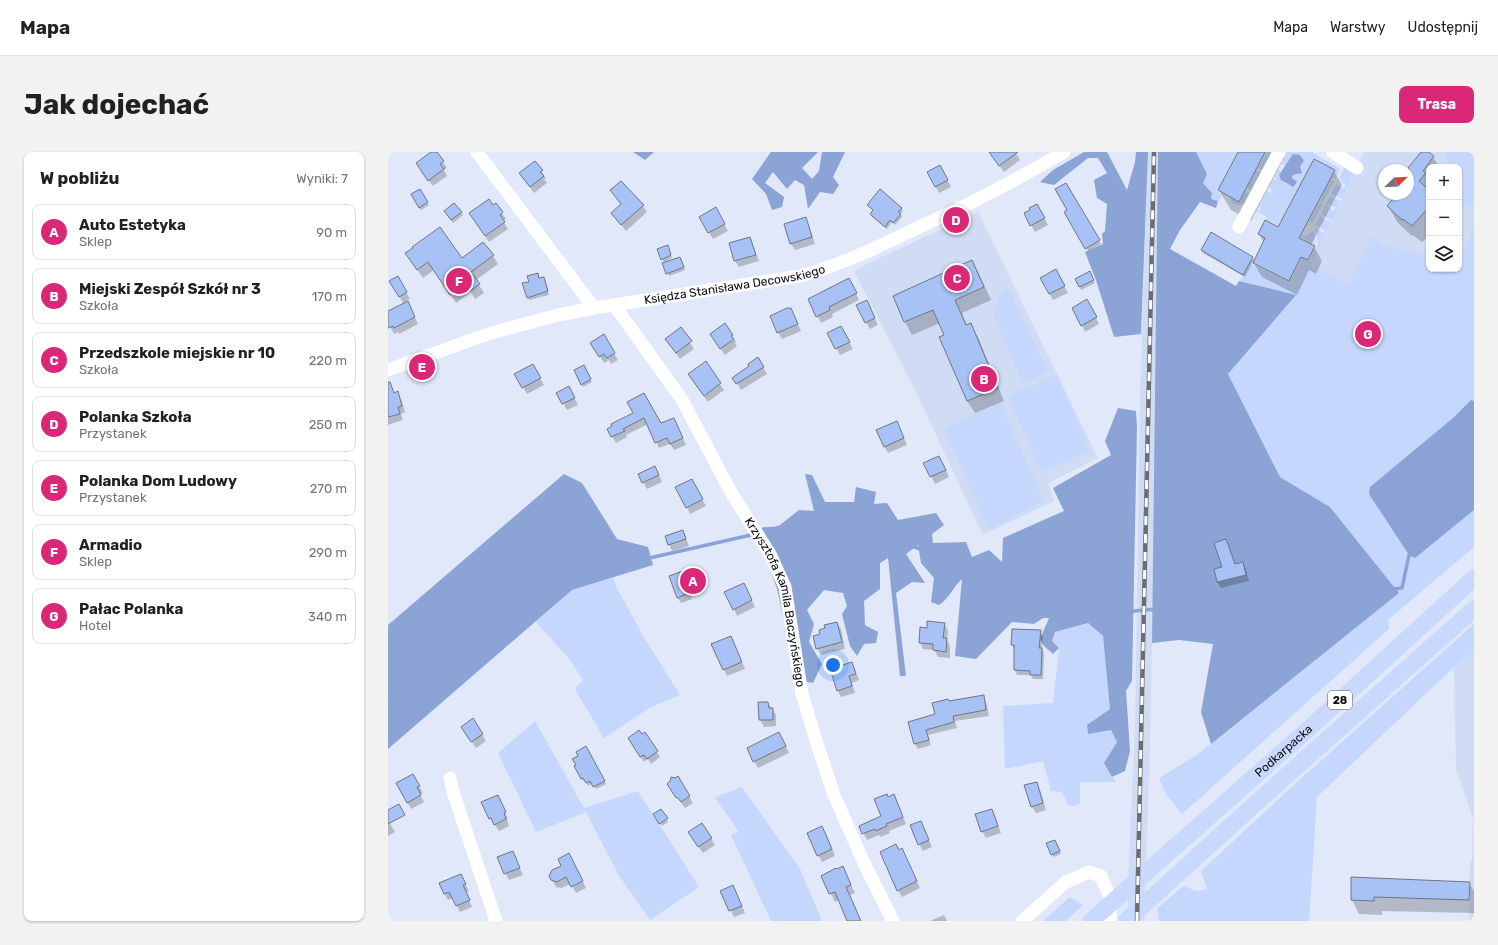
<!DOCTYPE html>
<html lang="pl">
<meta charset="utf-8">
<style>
:root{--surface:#fff;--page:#f2f2f2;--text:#202124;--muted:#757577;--line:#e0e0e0;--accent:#db2777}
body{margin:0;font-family:Rubik,sans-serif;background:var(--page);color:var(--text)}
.controls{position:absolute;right:12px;top:12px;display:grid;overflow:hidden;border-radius:8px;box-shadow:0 1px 3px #0004}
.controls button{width:36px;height:36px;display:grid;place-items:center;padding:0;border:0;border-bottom:1px solid var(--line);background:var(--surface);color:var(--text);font:20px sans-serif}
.compass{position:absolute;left:990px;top:12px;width:36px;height:36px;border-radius:50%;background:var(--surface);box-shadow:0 1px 3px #0004;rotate:66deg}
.you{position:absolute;left:445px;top:513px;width:14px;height:14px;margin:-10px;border:3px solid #fff;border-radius:50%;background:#1a73e8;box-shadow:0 0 0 6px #1a73e833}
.badge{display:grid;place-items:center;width:26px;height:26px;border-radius:50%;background:var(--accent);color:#fff;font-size:13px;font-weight:700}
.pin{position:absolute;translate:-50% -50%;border:2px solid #fff;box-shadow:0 1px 4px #0006}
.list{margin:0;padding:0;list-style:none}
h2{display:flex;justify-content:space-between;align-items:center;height:52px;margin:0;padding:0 16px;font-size:17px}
h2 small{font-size:13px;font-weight:400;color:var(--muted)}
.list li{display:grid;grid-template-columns:26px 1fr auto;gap:12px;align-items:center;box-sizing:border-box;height:56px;margin:0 8px 8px;padding:0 8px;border:1px solid var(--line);border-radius:8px}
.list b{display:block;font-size:15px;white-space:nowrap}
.list p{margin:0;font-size:13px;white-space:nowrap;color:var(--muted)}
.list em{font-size:13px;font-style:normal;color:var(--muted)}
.icon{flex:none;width:22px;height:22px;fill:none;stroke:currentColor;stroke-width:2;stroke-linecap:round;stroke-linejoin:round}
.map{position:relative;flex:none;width:1086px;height:769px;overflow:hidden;border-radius:8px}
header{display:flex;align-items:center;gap:24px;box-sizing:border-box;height:56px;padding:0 20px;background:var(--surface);border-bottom:1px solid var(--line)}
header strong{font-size:19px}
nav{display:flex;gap:22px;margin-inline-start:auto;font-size:14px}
.intro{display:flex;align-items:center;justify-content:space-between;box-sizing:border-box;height:96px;padding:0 24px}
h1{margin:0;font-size:28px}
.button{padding:10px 18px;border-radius:8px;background:var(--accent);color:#fff;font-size:14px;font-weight:700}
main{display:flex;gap:24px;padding:0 24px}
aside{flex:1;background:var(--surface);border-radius:8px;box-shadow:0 1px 3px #0004}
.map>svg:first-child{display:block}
</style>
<header>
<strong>Mapa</strong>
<nav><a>Mapa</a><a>Warstwy</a><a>Udostępnij</a></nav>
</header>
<div class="intro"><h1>Jak dojechać</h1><a class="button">Trasa</a></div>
<main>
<aside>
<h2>W pobliżu<small>Wyniki: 7</small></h2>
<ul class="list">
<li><span class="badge">A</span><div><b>Auto Estetyka</b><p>Sklep</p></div><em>90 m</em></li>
<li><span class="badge">B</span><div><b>Miejski Zespół Szkół nr 3</b><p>Szkoła</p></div><em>170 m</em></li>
<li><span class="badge">C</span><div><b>Przedszkole miejskie nr 10</b><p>Szkoła</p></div><em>220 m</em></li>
<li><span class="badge">D</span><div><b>Polanka Szkoła</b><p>Przystanek</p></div><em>250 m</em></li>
<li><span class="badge">E</span><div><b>Polanka Dom Ludowy</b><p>Przystanek</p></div><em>270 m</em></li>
<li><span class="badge">F</span><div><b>Armadio</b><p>Sklep</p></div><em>290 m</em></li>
<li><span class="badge">G</span><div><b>Pałac Polanka</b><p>Hotel</p></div><em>340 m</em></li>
</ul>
</aside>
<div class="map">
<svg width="1086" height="769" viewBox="0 0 1086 769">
<rect width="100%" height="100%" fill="#e0e8f9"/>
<g fill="#d0dcf3" fill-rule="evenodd">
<polygon points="760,0 770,0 768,276 762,597 756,769 740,769 740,730 747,577 752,246"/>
<path d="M976,0H1086V227L923,114ZM1041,15H1071V117H1041ZM996,18H1020V42H996Z"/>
<polygon points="590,60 710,306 660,331 666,349 595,383 526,236 466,119 472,115"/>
<polygon points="1086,501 1086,769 1081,769 1082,710 1084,708 1085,666 1068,617 1066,515"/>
</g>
<g fill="#c5d7fd">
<polygon points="808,0 849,0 829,39 835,43 830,49 823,47 821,37 815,31 819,22"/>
<polygon points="879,0 884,0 874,18 870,16"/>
<polygon points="899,0 924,0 952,17 947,27 944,26 948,18 926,7 891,72 896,75 895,76 878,68 879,65 868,59 870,57 872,58 873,56 871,55 879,39 882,41 884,37 881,35 885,27 888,28 889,26 886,25 890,17 893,20 891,23 896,31 905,35 905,23 911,22 913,17 912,14 897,14 893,12"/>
<polygon points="1059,0 1086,0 1086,53 1071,55 1071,34 1076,27 1071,23 1071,15 1061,15 1057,12"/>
<polygon points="957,14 966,21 954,47 943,42 948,32 956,37 958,33 953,30 954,28 951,26"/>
<polygon points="868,18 873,21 863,39 859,36"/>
<polygon points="943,28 946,30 935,50 932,49"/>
<polygon points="857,39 862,42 857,52 851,53 845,52 842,46 852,50"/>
<polygon points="942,44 953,49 944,69 933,62 937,53 944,57 943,58 945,60 948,55 938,52"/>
<polygon points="931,51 935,52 924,71 921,69"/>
<polygon points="932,64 943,70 923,114 960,132 984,85 1001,95 1041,103 1041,117 1071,117 1071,100 1074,99 1086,77 1086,395 1000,468 1001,477 794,662 778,642 771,626 809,603 1011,441 942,355 892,325 840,222 908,143 852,129 863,112 902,130 913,109 904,104 905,101 921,109 930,92 927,75 935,81 937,78 927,73"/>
<polygon points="926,78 928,93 913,85 914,83 920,84 922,80 924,81"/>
<polygon points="621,137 660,220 635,232 606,165 612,142"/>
<polygon points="669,223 702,299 653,320 620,244"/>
<polygon points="612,250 656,349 601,377 556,277"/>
<polygon points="225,426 229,436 254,482 292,543 261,556 216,586 187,537 195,528 182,508 148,470 184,438"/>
<polygon points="700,471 715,484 722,557 699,573 700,582 723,578 729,590 717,611 724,625 729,630 692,630 692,651 685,654 680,653 674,640 663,639 655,609 617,617 615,554 665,551 671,496 664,489 667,480"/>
<polygon points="1086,472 1086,501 1066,515 929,645 921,769 771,769 769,757 795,734 809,739 819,737 813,719 908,631"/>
<polygon points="147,569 196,656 250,639 311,735 262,768 230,722 198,660 148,680 110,601"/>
<polygon points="354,635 412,717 434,769 383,769 343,683 351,680 327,646 332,643"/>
<polygon points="682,745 695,753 678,769 655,769"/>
</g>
<g fill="#8ba3d5">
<polygon points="245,0 266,0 257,8"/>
<polygon points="383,0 430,0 414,16 424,27 431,19 434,0 457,0 445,25 451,33 445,42 432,40 420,57 416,33 407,28 399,37 385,20 377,31 396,45 394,55 384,58 378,42 364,27"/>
<polygon points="696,0 719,0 739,38 747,10 748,0 760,0 753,182 726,185 708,128 697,100 715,92 714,82 717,79 719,52 709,46 706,28 719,21 710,6 700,6 666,33 652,30 665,18"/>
<polygon points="770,0 808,0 819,22 815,31 824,41 823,47 830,49 828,56 812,50 792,78 782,97 848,134 851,129 908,143 840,222 892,325 942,355 1011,441 823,592 813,560 825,492 791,488 764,491"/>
<polygon points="905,2 912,3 916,9 912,14 914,21 905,23 904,26 909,30 905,35 893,28 891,23"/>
<path d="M730,256L748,259L749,275L744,529L738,539L742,599L737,619L724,625L716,611L729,590L723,578L700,582L699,573L722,557L715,484L700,471L667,480L664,489L671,496L665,502L656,494L652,487L661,466H655L646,472L624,470L588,507L567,504L574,427C565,435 561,447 551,453L543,450L546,426L533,411L530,393L518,402L537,431L524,430L508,441L518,524H512L500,406L492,411V437L476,449L477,473L490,480L488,491L476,492L469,504L462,494L454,462L459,454L455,441L436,438L419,458L426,472L421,490L434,512L425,531L408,528L390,440L370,381L392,373L411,358L426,359L417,322L424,323L437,350H466L468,335L488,340L486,352L499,351L510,368L548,361L556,373L544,382L545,391L578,390L584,405L601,398L614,410L615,386L676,359L665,336L723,303L717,289Z"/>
<polygon points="176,322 194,331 229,387 260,395 265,413 184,438 0,597 0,473"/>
</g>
<polygon fill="#8aa2d5" points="1083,248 1086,249 1086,358 1027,406 1021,403 981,342 982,335 1065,266"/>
<g fill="#0003">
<polygon points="45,0 48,0 59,16 56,18 59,24 45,34 33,18"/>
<polygon points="602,0 627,0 632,8 616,20"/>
<polygon points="851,0 892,0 896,6 863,69 843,58 831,38"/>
<polygon points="1034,0 1039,0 1045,5 1051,15 1041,15 1041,83 1034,90 1025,83 1024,84 1010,71 1000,54 1007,45 1006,42 1020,42 1020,18"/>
<polygon points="147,10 158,26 156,27 159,31 146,41 132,21"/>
<polygon points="552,14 563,35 551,41 540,20"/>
<polygon points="946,19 954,33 923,93 926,95 934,109 928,122 921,118 909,143 874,125 865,110 857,125 815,101 814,98 864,105 867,109 876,91 871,82 891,76"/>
<polygon points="233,30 255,54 259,60 238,79 224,61 233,53 223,38"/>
<polygon points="678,32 713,92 700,99 678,61 681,59"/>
<polygon points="32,38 41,53 33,58 24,43"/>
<polygon points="108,52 118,67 115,69 120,77 101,90 82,62 105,55"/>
<polygon points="480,53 513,56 515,59 512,62 514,65 507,73 504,70 499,77 484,65 483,62 486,59"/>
<polygon points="327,56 340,79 325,87 312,65"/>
<polygon points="73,60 75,63 65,71 59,63"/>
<polygon points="653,60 660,73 647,80 637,62"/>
<polygon points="417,67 421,73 427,92 407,98 403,92"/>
<polygon points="362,86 365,93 371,109 351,115 347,109"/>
<polygon points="281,97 284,106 276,110 294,110 297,118 281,124 271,98"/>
<polygon points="18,102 74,107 105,104 110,112 88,128 96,141 87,147 83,140 68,151 46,118 35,126"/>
<polygon points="584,109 591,122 603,148 574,161 579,174 582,173 590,185 616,249 587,261 579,249 558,183 552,171 524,183 517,170 506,144"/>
<polygon points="701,121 707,131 693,138 688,127"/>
<polygon points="151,125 151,127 157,129 161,143 141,148 140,145 142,130"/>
<polygon points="671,125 680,141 665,148 653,126"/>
<polygon points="11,129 22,147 15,151 5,133"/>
<polygon points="465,134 471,148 444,162 445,165 433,171 421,147"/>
<polygon points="699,148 711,172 697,180 694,173"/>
<polygon points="20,151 30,172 11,182 10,180 6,182 0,171 0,160"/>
<polygon points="482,156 490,173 482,177 478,170"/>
<polygon points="403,157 413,179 394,187 390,180"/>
<polygon points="293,177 306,197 292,207 278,188"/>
<polygon points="441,182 457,182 465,197 452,203"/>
<polygon points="344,183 348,190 347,191 349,194 337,203 327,189"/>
<polygon points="216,184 230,208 223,212 221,208 216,211 204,191"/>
<polygon points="370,207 379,222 353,238 346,226"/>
<polygon points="317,211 336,238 320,250 305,229"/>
<polygon points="144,213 156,233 139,242 128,223"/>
<polygon points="195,214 204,230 195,235 187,219"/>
<polygon points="9,241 13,247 17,260 13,262 15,268 0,273 0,243"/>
<polygon points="169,241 184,242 190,253 179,258"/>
<polygon points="247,261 272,273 286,267 298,293 286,298 282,292 271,296 260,272 238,283 239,285 228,291 220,277"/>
<polygon points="509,270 519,293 500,301 496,294"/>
<polygon points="537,311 555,311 561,325 547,332"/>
<polygon points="270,321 274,330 259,337 251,322"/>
<polygon points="307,334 318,354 302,362 299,355"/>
<polygon points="295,379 301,394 284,399 281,392"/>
<polygon points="838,389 848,413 855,411 858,417 861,429 833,436 829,430 835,416"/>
<polygon points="306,416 316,440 303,445 304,447 293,451 289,445"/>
<polygon points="359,438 367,455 349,464 346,457"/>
<polygon points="449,471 453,477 457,497 433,503 429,496 433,483"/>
<polygon points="556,472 560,478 559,488 562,494 562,506 550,505 546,498 535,497 532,490 540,477"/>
<polygon points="652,479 655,484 654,497 656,501 655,527 645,527 643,523 629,523 627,518 627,498 624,493"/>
<polygon points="346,492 357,517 339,524 325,493"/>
<polygon points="464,511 471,528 464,531 467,541 453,545 450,539"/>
<polygon points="595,544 598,549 601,564 567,569 569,576 540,583 543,593 530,597 527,592 521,571 548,563 561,550"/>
<polygon points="380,551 388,563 388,574 376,575 372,568"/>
<polygon points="85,568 98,589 88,596 78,581"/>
<polygon points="257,581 272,605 263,612 260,607 256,610 244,591"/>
<polygon points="395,588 401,601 370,616 366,609"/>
<polygon points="198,596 218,632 208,637 204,631 200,634 197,628 195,629 188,615 191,605"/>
<polygon points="25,623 35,641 32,642 36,650 23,657 9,631"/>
<polygon points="290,625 305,651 297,656 284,638 287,627"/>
<polygon points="648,631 652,638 658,658 648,661 644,655"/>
<polygon points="506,643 518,672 501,679 502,681 492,685 491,683 479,688 472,674 495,665 500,646"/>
<polygon points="95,651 113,651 120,667 119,668 121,674 111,679 107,673 106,673"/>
<polygon points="273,658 280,670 274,674 267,663"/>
<polygon points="603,658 607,664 613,681 598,686 594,679"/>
<polygon points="0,668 7,680 0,684"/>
<polygon points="314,672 327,693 315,701 305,687"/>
<polygon points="536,677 544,695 535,699 531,692"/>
<polygon points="438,682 447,704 434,710 430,703"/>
<polygon points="668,692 673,702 665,705 664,702"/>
<polygon points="124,700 135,723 121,728 110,705"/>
<polygon points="517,704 532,736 514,745 510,738"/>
<polygon points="185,709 198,736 188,741 183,732 173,736 168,735 162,724"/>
<polygon points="455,716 467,741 462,743 473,769 460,769 451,748 447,750 435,724"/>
<polygon points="964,726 1081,731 1086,739 1086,761 994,759 994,763 971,762 964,748"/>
<polygon points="76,730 81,739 78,740 84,755 72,760 65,746 60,748 56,741"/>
<polygon points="334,739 348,741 357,761 346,765"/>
<polygon points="556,763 559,769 542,769"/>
</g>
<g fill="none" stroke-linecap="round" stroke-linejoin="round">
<g stroke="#8aa2d5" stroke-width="3.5">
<polyline points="375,377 439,374 465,376 658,436 705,465 735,460 846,450 966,442 1014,436 1021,403 1023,401"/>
<polyline points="0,548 182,424 363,383"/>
</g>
</g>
<g fill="#a9c2f6" stroke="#6f7684">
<polygon points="43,0 49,0 56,9 52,12 56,17 40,29 28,11"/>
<polygon points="601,0 630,0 611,14"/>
<polygon points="850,0 877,0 851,50 830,38"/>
<polygon points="1033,0 1041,0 1046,4 1035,19 1038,21 1031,29 1041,38 1041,55 1024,74 1015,67 1014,68 999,54 1009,42 1020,42 1020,16"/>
<polygon points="926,7 947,18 911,86 927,94 920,108 913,105 901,129 865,111 877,86 870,82 877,68 890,75"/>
<polygon points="147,9 155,18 152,20 156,24 142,35 131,21"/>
<polygon points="552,13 560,28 547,35 539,20"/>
<polygon points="233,29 256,53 233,73 223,61 233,52 222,38"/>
<polygon points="678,31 712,88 697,97 676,60 679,58 667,37"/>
<polygon points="32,37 40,50 31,56 23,42"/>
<polygon points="492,37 514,56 510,60 513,62 505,71 502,68 497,75 482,62 485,58 479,53"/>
<polygon points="101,47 105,53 108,51 115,60 112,63 117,70 97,84 81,61"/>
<polygon points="66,51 74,60 63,68 56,59"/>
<polygon points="649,52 657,66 642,74 636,61 642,58 641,56"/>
<polygon points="328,55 337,72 320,81 311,65"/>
<polygon points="418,65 424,85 402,92 396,72"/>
<polygon points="52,75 74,106 95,90 106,103 83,120 92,132 82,139 77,132 62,143 40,110 29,118 17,101 25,96 24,95"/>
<polygon points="823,80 865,105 855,123 813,98"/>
<polygon points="362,85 368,103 346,109 341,91"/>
<polygon points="280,93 283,103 273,108 269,97"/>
<polygon points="292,105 296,115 278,122 274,111"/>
<polygon points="584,108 596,135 567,148 578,173 583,171 610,236 579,249 551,185 556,183 545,158 516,170 505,144"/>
<polygon points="668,117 677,134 661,142 652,126"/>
<polygon points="702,119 706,128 691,135 687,127"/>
<polygon points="150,121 151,126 156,125 160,139 139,146 134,131 141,130 139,124"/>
<polygon points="10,124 19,140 11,145 1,129"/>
<polygon points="461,126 469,141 441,155 442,158 428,165 420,147"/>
<polygon points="699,147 709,165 693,174 684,156"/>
<polygon points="479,148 487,166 477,171 468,153"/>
<polygon points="20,149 27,165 6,176 5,174 0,176 0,159"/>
<polygon points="399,156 403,156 410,172 389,181 382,164"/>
<polygon points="337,171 345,183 343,184 346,187 332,197 322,182"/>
<polygon points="453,174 462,190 447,197 439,181"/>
<polygon points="293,175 304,189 288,201 277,187"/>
<polygon points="216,182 227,201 219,206 216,202 211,205 202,191"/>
<polygon points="370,205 376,215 348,232 344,226 361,214 360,212"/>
<polygon points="318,209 333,231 316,244 300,222"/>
<polygon points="145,212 153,226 134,236 126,222"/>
<polygon points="196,213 203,227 193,233 186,218"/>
<polygon points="0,230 2,230 6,241 10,239 14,254 10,255 12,262 0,265"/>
<polygon points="181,234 187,246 174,252 168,241"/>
<polygon points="256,241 273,271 286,266 295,286 282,292 279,286 267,291 256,266 235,277 237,279 223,285 219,277 224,274 223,272 245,261 239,250"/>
<polygon points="509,269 516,286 496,295 488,278"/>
<polygon points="551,304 558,318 542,325 535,311"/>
<polygon points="267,314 271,323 254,331 250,322"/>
<polygon points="304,327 315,347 298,356 287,335"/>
<polygon points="295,378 298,387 280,393 277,384"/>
<polygon points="838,387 847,412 855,410 858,423 829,430 826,417 834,415 826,391"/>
<polygon points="306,415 314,434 301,439 301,441 289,446 281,424"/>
<polygon points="356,431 364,448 345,458 336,440"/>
<polygon points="539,469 557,471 555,486 559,486 558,500 545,498 545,492 531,491 532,475 539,476"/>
<polygon points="449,470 454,490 428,497 425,484 432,482 431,478 437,476 436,473"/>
<polygon points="624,477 653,478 651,496 654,496 653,523 642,523 642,519 626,518 626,493 623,493"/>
<polygon points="343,484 354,510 335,518 323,492"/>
<polygon points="464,510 468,522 461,524 464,534 449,539 442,517"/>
<polygon points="596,543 598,558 565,564 566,570 538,578 541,588 526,592 520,570 547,562 544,551 560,547 561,549"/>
<polygon points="370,550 380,550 381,556 385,556 385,568 371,568"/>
<polygon points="85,566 95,582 83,590 73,575"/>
<polygon points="251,578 254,582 257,580 270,599 259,607 256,603 252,605 240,586"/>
<polygon points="391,580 398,594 365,610 359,596"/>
<polygon points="198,594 217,629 205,635 202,629 198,631 195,626 193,627 186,614 188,613 184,607 190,604 188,600"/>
<polygon points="25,622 32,634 29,635 33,643 19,651 8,631"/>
<polygon points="290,624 302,644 293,650 289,645 288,646 279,632 282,629 283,625 287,626"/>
<polygon points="649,630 655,651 643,655 636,633"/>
<polygon points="499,642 500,645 506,642 515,665 498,672 499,674 488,679 487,677 474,682 471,674 493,664 486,647"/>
<polygon points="110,643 118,660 116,661 118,667 106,673 103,666 101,667 93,650"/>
<polygon points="11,652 17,663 0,672 0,658"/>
<polygon points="273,657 280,666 271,672 265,662"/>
<polygon points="604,657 610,674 593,680 587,662"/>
<polygon points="533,669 541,688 530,693 522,673"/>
<polygon points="314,671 324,686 310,695 300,680"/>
<polygon points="434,674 444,697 429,704 419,681"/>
<polygon points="667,688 672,699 663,703 658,691"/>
<polygon points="508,692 511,698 514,696 529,729 509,739 492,700"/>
<polygon points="125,699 132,716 116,722 109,705"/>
<polygon points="181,701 195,729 183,735 178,725 169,730 163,728 161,724 164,718 173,714 170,707"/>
<polygon points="455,714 463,733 458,735 473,769 459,769 447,740 441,742 433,724 448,716 449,717"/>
<polygon points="73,722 78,732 75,733 82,748 68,754 61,740 56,742 51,731"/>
<polygon points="963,725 1082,730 1081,748 986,745 986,749 963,748"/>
<polygon points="345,733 354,754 341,759 332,739"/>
</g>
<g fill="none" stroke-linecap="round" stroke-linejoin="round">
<g stroke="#fff" stroke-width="13">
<polyline points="89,0 206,156"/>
<polyline points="945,0 969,16"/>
<polyline points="851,75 891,0"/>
<path id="s1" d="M226,153L293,246L344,342L382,402L397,435L414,542L429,592L446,643L476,711L505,769"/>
<path id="s2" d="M0,218L100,182L170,163L206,156L412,124C453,113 490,95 527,77C578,54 627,29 676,0"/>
<polyline points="62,626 65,640 108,769"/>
<polyline points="634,769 678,730 701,720 713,724 723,748 722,769"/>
</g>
<g stroke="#c8d9fd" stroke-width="17">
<path id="s3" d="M703,769L916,581L1086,426"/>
<polyline points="738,769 888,633 1086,457"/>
</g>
<g stroke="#696d78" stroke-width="4.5">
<polyline id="rail" points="749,769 766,0"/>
</g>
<use href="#rail" stroke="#fff" stroke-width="3" stroke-dasharray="9" stroke-linecap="butt"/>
</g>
<g text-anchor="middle" stroke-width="3" stroke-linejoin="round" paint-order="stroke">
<rect fill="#fff" stroke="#55565a" stroke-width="1" x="940" y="539" width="24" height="18" rx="3"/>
<g font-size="11" font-weight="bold" fill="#0c0e14">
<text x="952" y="552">28</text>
</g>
<g font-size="12" fill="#0c0e14" stroke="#fff">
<text dy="4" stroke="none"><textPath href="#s2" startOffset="358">Księdza Stanisława Decowskiego</textPath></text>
<text dy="4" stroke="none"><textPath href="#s1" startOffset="342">Krzysztofa Kamila Baczyńskiego</textPath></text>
<text dy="4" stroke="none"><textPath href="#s3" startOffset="257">Podkarpacka</textPath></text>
</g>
</g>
</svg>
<div class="controls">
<button>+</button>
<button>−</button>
<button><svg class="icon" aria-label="layers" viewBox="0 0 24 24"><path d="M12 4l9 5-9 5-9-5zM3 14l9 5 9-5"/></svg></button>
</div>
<svg class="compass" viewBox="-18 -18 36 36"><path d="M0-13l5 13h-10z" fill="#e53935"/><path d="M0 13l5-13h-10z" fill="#757577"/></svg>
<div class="you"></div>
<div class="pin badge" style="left:305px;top:429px">A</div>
<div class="pin badge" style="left:596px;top:227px">B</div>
<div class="pin badge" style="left:569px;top:126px">C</div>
<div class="pin badge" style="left:568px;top:68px">D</div>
<div class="pin badge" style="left:34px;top:215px">E</div>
<div class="pin badge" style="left:71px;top:129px">F</div>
<div class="pin badge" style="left:980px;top:182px">G</div>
</div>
</main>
